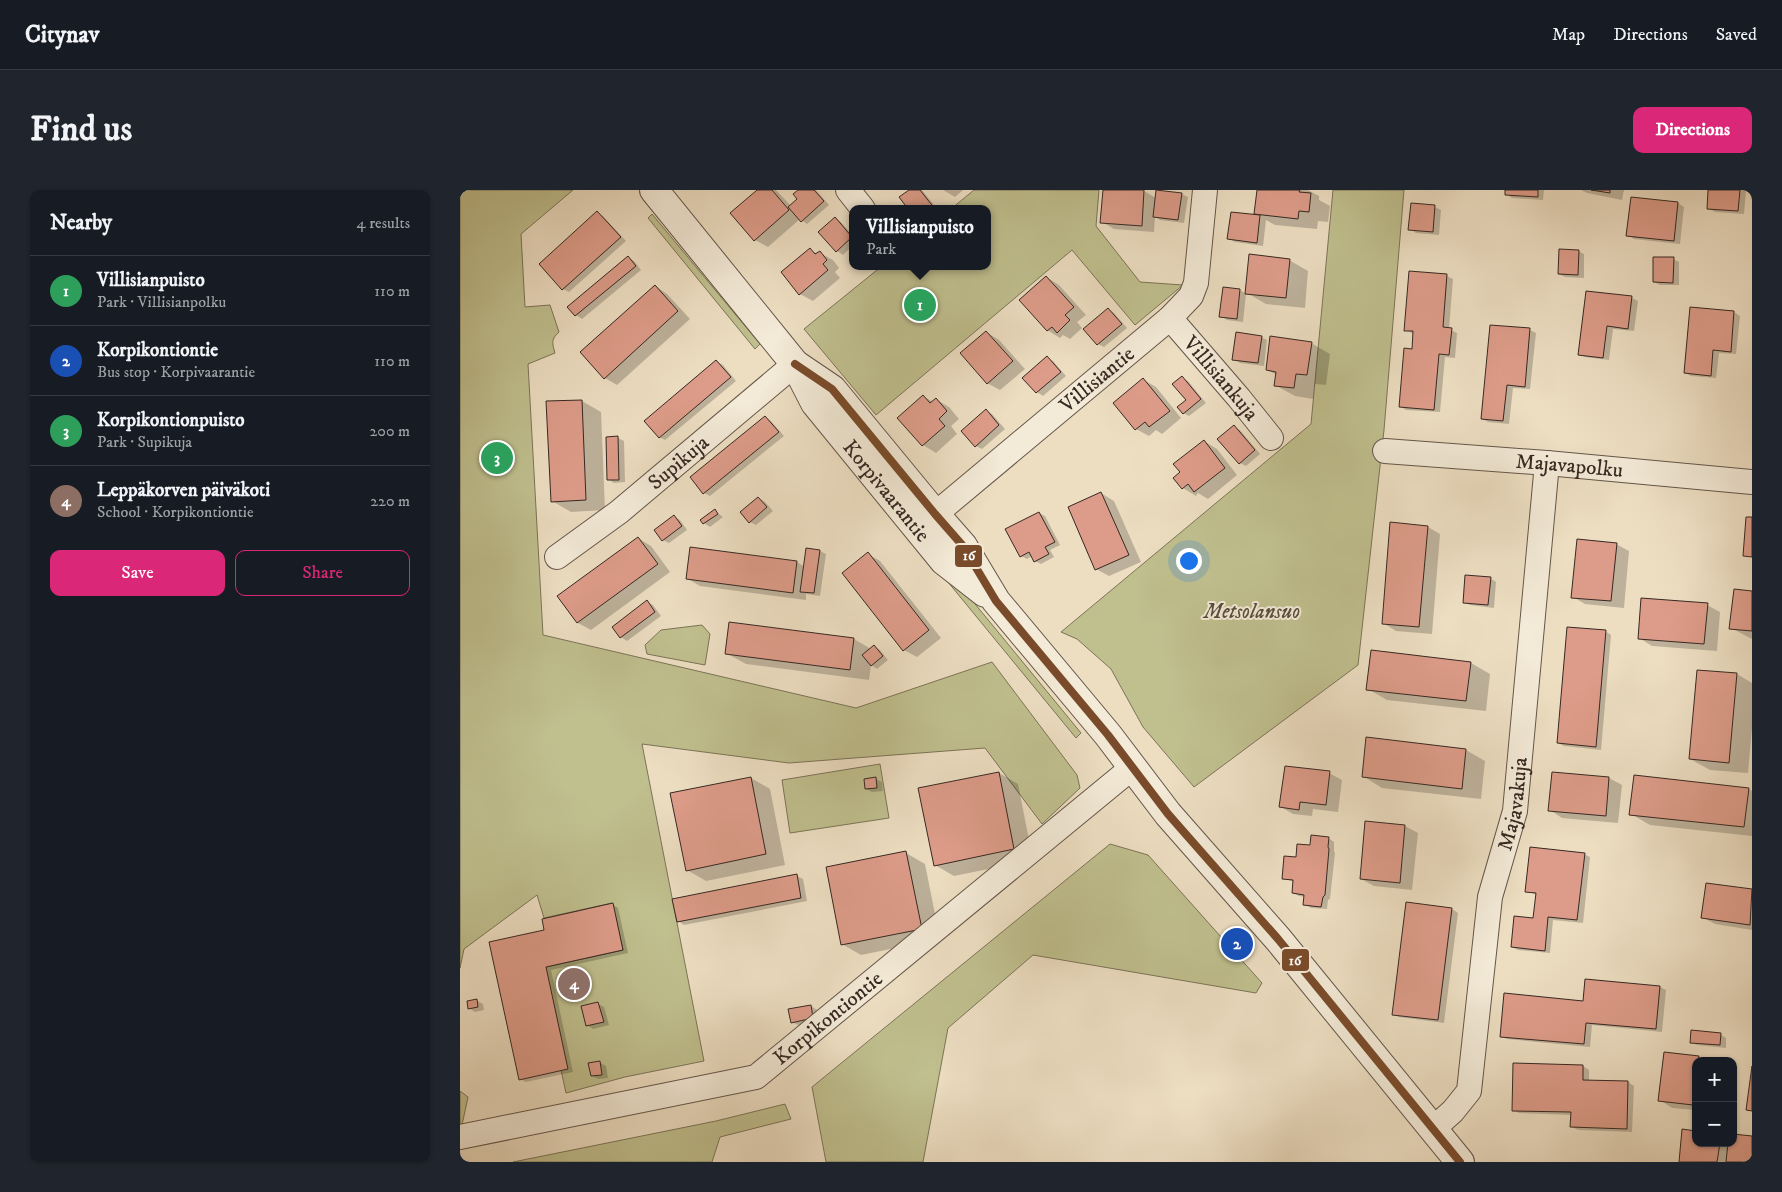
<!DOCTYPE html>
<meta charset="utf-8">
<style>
:root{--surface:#171b24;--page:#20242c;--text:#f1f3f6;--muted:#9ea1a6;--line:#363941;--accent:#db2777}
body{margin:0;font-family:"IM FELL DW Pica",serif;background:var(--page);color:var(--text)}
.controls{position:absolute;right:15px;bottom:15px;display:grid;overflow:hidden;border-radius:10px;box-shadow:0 1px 4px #0004}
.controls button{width:45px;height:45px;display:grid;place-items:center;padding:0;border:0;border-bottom:1px solid var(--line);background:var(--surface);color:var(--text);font:25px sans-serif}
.you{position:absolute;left:728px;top:370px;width:18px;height:18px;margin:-12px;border:4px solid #fff;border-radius:50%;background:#1a73e8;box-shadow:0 0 0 8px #1a73e833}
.badge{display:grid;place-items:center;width:32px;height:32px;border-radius:50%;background:var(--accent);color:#fff;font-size:16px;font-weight:700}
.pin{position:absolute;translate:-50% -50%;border:2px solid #fff;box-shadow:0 1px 5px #0006}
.popup{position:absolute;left:389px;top:15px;width:142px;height:65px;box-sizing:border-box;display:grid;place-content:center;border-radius:10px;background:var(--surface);filter:drop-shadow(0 1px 4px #0005);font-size:16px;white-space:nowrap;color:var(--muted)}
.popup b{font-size:19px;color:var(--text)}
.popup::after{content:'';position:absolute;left:50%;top:100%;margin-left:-10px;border:10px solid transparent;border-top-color:var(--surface)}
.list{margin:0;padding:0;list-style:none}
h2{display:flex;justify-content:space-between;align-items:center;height:65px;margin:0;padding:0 20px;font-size:21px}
h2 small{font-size:16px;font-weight:400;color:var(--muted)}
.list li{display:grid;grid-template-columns:32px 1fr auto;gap:15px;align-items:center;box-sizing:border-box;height:70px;padding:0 20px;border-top:1px solid var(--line)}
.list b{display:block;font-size:19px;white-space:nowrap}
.list p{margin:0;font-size:16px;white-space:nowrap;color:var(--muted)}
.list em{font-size:16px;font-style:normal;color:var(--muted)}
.actions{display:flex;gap:10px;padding:15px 20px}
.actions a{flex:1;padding:11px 0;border:1px solid var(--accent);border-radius:10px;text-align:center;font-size:18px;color:var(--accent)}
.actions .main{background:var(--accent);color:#fff}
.map{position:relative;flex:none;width:1292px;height:972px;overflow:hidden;border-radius:10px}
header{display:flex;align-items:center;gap:30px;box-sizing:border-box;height:70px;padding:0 25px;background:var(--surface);border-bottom:1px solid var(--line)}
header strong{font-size:24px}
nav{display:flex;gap:28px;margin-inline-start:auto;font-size:18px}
.intro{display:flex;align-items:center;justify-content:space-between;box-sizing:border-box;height:120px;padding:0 30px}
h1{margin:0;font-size:35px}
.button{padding:12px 22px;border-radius:10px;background:var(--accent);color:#fff;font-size:18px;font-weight:700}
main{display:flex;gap:30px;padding:0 30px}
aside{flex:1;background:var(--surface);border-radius:10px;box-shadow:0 1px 4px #0004}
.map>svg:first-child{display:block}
</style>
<header>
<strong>Citynav</strong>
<nav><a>Map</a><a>Directions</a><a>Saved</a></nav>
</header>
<div class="intro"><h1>Find us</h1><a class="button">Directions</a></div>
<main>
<aside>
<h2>Nearby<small>4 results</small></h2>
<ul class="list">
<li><span class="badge" style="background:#2e9e5b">1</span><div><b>Villisianpuisto</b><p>Park · Villisianpolku</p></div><em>110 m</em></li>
<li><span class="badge" style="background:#1a4fb4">2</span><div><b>Korpikontiontie</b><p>Bus stop · Korpivaarantie</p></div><em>110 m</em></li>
<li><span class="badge" style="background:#2e9e5b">3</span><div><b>Korpikontionpuisto</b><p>Park · Supikuja</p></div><em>200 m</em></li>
<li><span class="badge" style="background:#8d6e63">4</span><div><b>Leppäkorven päiväkoti</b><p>School · Korpikontiontie</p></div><em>220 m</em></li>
</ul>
<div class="actions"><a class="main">Save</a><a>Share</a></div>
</aside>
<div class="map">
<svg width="1292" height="972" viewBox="0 0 1292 972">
<rect width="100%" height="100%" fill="#eddec2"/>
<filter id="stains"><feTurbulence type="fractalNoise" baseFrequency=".004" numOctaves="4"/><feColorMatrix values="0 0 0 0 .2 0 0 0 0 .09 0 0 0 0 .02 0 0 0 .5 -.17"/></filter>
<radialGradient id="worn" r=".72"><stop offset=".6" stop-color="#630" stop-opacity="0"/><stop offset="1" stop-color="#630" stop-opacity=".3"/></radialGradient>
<g fill="#c0bf8e" stroke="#7b7458">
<path d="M0,0H113L61,44L65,117L90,115L99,142C91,149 92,153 95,163L68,174L83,445L396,518L532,472L617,585L620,598L582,634L525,558L329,573L182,554L244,871L165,887L106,903L101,880L86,777L163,760L152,713L84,728L77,705L4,759L0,778Z"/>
<polygon points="514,0 639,0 636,36 680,92 723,95 675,135 612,60 416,225 344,139 422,76 528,76 528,19 491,19"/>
<polygon points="873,0 944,0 924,240 898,475 734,597 683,537 651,479 617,449 601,442 851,234"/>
<polygon points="192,24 300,154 295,159 188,28"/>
<polygon points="488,381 621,543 616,548 483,386"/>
<polygon points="242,435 250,444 245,475 187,464 185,455 201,440"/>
<polygon points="420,574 429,628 330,643 322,590"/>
<polygon points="650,654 688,665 802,793 796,803 573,765 488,838 463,972 366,972 352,897"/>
<polygon points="0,901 8,907 2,935 0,934"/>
<polygon points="325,914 331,929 260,947 252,972 53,972 256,931"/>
</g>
<g fill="#0003">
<polygon points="299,0 316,0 331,16 339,9 340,0 356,0 369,15 347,34 340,29 308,57 295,50"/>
<polygon points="451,0 462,0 477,19 450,19"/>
<polygon points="483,0 503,0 495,7"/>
<polygon points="644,0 684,1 696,8 722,4 728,7 724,33 700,30 695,27 694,42 654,39 642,32"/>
<polygon points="798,0 848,0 859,6 859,10 870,16 868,32 858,31 857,39 815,35 806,30 803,56 775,52 769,49 772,23 801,27 796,24"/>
<polygon points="1047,0 1084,0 1083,10 1052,8 1046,4"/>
<polygon points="1121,0 1164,0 1162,10 1127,3"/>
<polygon points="1250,0 1286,0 1284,24 1255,22 1249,19"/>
<polygon points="1172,8 1218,13 1224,17 1220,54 1174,49 1168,45"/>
<polygon points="952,14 975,17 981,20 979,45 956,43 950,39"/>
<polygon points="137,23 143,26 166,51 109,102 103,99"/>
<polygon points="375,28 381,32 392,45 392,56 383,65 377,61 360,42"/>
<polygon points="350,60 358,64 360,63 373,70 379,78 375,82 380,88 353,111 340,104"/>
<polygon points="1118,61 1124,64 1124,88 1105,87 1099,84"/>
<polygon points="168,68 174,71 181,80 122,129 116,125 109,117"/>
<polygon points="1213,69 1219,72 1219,95 1200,95 1194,92"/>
<polygon points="829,70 848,81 845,118 806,114 787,103"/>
<polygon points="950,83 987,86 993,89 989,139 997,143 995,168 985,167 980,222 946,220 940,216 953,160 954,144 945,140"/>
<polygon points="586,87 599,95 626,125 617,132 622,138 610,149 603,145 600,148 587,140"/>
<polygon points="195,96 207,104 230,129 157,195 145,188"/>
<polygon points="764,98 780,100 786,104 783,132 767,130 761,126"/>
<polygon points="1127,102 1172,108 1178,111 1174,141 1153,139 1149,170 1125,167 1119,164"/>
<polygon points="648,119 654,123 667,138 644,157 638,154"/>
<polygon points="1274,122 1280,126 1276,164 1259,163 1256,188 1231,186 1225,183"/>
<polygon points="1070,140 1076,143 1070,199 1053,198 1049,234 1028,232 1022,229"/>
<polygon points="526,142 539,150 565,179 540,200 527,193"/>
<polygon points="801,147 807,150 804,176 780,173 774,169"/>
<polygon points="851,153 870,164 866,195 855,194 853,209 835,206 815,195 817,185 807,180"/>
<polygon points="587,168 593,171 606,186 583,206 577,202 564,188"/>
<polygon points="257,172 263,175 276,191 205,250 199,247"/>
<polygon points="722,188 728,191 746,213 729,226 723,223 727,211"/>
<polygon points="684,190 696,197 721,228 702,244 696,240 689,246 676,239"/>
<polygon points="464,207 474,212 477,210 489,217 499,229 491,236 497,244 476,263 463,255"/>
<polygon points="122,211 141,222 145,320 111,322 92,311"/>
<polygon points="526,221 532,224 545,239 522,259 516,256"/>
<polygon points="305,227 311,231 324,246 250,306 244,303"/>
<polygon points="774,237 780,240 800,264 786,276 780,273"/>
<polygon points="158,248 164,251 165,292 154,293 148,289"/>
<polygon points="744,251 757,259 777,285 748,309 738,303 736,306 723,298 722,283"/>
<polygon points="641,303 654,311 681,372 649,386 636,379"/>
<polygon points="299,308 305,312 313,321 296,335 290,332"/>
<polygon points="255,321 263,327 250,337 244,333"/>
<polygon points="579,323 585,326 600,355 590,360 594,367 581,374 575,371 572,366 567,369 561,366"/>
<polygon points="214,327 220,330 227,340 209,353 203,350"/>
<polygon points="968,337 980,344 972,444 936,441 923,433"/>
<polygon points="178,348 191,356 210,382 131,440 118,433 99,407"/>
<polygon points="1156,354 1169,361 1164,418 1125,414 1113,407"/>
<polygon points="360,361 366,364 360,406 346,404 346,410 240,396 228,389 337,372 345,377"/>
<polygon points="408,364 420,371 481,448 457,467 444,460"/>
<polygon points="1030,388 1036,392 1034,418 1010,415 1004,412"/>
<polygon points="1292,402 1292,449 1271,438"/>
<polygon points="187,412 193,415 201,426 167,451 161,447"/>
<polygon points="1247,415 1260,422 1257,461 1192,456 1179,448"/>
<polygon points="1145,441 1151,445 1141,560 1104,556 1098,553"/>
<polygon points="394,449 411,459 414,456 420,460 428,470 417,479 411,475 409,490 286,474 266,463"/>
<polygon points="1011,473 1030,484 1026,521 927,510 908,499"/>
<polygon points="1277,484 1292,493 1292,538 1288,583 1250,580 1230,569"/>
<polygon points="907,549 1006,560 1025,571 1021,609 922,598 903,586"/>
<polygon points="539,583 558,594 573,670 494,686 475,675"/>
<polygon points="869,583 882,590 878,622 853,619 852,626 833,624 821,617"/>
<polygon points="291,588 310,599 325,675 246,691 227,680"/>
<polygon points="1149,588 1162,595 1158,633 1102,628 1090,620"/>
<polygon points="416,589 422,592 423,601 412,602 406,599"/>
<polygon points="1288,599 1292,601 1292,646 1190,635 1171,624"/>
<polygon points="906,632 945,636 958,643 952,700 914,696 901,689"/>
<polygon points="868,648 874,652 874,661 875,663 870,709 868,710 867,719 851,718 845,714 846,707 839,706 833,703 834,692 823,688 851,657"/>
<polygon points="446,663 465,674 480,749 401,765 382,754"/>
<polygon points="1124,664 1130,667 1123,733 1093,730 1090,763 1058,760 1052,757 1074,729 1077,705 1066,701"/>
<polygon points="337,686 343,689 347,711 224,735 218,731"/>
<polygon points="1247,694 1292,700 1292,740 1255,734 1242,727"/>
<polygon points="152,714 158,718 168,763 91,780 113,882 66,892 60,889 86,741"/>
<polygon points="992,719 998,723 984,833 939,827 933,824"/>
<polygon points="1126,790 1200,797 1206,800 1202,842 1132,835 1130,857 1047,849 1041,846 1124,812"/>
<polygon points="16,810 23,814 24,820 15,822 9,818"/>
<polygon points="138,814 144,817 149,835 133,839 127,835"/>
<polygon points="351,816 357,820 359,831 338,835 332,832"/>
<polygon points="1260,844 1266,848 1266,858 1237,855 1231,852"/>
<polygon points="1239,867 1245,871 1236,871 1236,920 1212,918 1200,910"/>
<polygon points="139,872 146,876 148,888 138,889 132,886"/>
<polygon points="1123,876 1129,880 1129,891 1168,892 1174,896 1172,942 1118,940 1112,937 1112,925 1059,923 1053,920"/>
<polygon points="1292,947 1292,972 1220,972 1236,953 1273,953"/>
</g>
<g fill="#dd9c89" stroke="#362822">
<polygon points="297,0 312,0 329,20 294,51 270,23"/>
<polygon points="338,0 354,0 364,11 341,32 328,17 337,9 333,4"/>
<polygon points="449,0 460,0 475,19 448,19 439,7"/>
<polygon points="643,0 684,0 682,36 640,33"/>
<polygon points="696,0 722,3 718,30 693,27"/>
<polygon points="797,0 840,0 839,2 851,3 849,22 839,21 838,29 794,24"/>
<polygon points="1045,0 1078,0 1078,7 1045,5"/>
<polygon points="1131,0 1150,0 1150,3"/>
<polygon points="1248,0 1280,0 1278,21 1247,19"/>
<polygon points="1171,7 1218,12 1214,51 1166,46"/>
<polygon points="951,13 975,15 973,42 948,40"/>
<polygon points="137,21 161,47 102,100 79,74"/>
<polygon points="771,22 800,25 797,53 767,49"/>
<polygon points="375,27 392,47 376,62 358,42"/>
<polygon points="350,58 355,64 360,61 367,70 363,74 368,80 339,105 321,82"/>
<polygon points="1099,59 1119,60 1118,85 1098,84"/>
<polygon points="789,64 830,69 826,108 785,104"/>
<polygon points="168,66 176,76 115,126 107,117"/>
<polygon points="1193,67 1214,67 1213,93 1193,92"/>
<polygon points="949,81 987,84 983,137 992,138 989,165 979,164 974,220 939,217 944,158 952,159 953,141 944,141"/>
<polygon points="586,86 614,117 605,125 610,130 597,143 592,137 587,141 559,110"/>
<polygon points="195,95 218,121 144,189 120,162"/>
<polygon points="763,97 780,99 777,129 759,127"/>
<polygon points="1126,101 1172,106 1168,139 1147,136 1143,168 1118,165"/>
<polygon points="1230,117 1274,121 1271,162 1253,160 1251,186 1224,183"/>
<polygon points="648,118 662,134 637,155 623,139"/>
<polygon points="1030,135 1070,138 1065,197 1047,195 1043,231 1021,229"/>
<polygon points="526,141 553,171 527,194 500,163"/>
<polygon points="776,142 802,146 798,173 772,170"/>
<polygon points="810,146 852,152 847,185 836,184 834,198 814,196 816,182 806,180"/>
<polygon points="587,166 601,182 576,203 562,188"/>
<polygon points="256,170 271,187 199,248 184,231"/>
<polygon points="722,186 741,209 723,224 717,217 726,210 712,194"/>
<polygon points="683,188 710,221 689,237 685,232 675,240 653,213"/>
<polygon points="463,205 470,213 476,208 487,221 479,229 485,236 462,256 437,228"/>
<polygon points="122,210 126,310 91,312 86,211"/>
<polygon points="526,219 539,235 515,257 501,241"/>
<polygon points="305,226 319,242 243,304 230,287"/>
<polygon points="774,235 795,260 779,274 757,249"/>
<polygon points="158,246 159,290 147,290 146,247"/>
<polygon points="744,250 765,278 734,302 728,294 722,299 713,288 720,282 713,274"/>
<polygon points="641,302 669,365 635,380 608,317"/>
<polygon points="298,307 307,317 289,333 280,322"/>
<polygon points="255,319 258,324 243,334 240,330"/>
<polygon points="579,322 595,352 585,357 589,364 574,372 569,362 560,367 545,339"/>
<polygon points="214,325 222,336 202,351 194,340"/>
<polygon points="1286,327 1292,327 1292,367 1283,366"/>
<polygon points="930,332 968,336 959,437 922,434"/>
<polygon points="178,347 198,374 117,433 97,406"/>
<polygon points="1117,349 1157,353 1151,411 1111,408"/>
<polygon points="230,357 337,371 333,403 226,389"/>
<polygon points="346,358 360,360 354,403 340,402"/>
<polygon points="408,362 469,440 443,461 382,383"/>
<polygon points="1005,385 1031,387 1028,415 1003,413"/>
<polygon points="1274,399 1292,401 1292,441 1269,439"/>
<polygon points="1181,408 1248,413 1244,454 1178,449"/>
<polygon points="187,410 195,422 160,448 152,437"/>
<polygon points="269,432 394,448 390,480 265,464"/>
<polygon points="1107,437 1146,440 1136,557 1097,553"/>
<polygon points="414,455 423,466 411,476 402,465"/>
<polygon points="911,460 1011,472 1006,511 906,500"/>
<polygon points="1237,480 1277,483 1269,573 1229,569"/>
<polygon points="906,547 1006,559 1002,599 902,587"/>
<polygon points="825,576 870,581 866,615 840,612 839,620 819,617"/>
<polygon points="539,582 554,659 474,676 458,598"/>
<polygon points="1092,582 1149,587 1146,626 1088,621"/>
<polygon points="1174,585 1289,598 1284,637 1169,625"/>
<polygon points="291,587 306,664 226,681 210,603"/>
<polygon points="416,587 417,598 405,599 404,589"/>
<polygon points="905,631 945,635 940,693 900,689"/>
<polygon points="851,645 869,647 868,657 869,659 865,705 863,707 861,717 843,715 844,705 832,703 833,690 822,689 824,666 836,667 837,654 850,655"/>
<polygon points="1070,657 1125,663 1117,730 1088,727 1085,761 1051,757 1054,726 1073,728 1076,703 1065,702"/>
<polygon points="446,661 462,739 381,755 366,677"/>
<polygon points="337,684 341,708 217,732 212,709"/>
<polygon points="1246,693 1292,699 1290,735 1241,728"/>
<polygon points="946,712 992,718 978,830 932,825"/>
<polygon points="153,713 163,760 86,777 108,879 59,890 29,752 84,740 82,729"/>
<polygon points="1125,789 1200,796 1196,839 1126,833 1124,854 1040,847 1044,803 1123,811"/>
<polygon points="17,809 18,817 8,819 7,811"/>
<polygon points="138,812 144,832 126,836 121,816"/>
<polygon points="351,815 353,828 331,833 328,819"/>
<polygon points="1231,840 1261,843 1260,855 1230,853"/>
<polygon points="1204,862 1239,866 1238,871 1236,871 1236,894 1233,915 1198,911"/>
<polygon points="140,871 142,885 131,886 128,873"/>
<polygon points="1053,873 1123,875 1123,890 1168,891 1167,939 1110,937 1111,922 1052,921"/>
<polygon points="1292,876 1292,921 1286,920"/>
<polygon points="1222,939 1236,941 1236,953 1260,953 1257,972 1219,972"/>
<polygon points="1273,944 1292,946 1292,972 1266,972 1268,953 1273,953"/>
</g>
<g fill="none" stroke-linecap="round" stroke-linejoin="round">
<g stroke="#64564a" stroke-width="26">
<g id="minor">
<polyline points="388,0 403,19"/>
<path id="s1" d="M710,128L779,208L811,248"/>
<path id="s2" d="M925,261L1087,273L1292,292"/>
<path id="s3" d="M461,336L710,128L731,106L736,93L745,0"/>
<path id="s4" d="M97,367L159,322L335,174"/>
<path id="s5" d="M973,939L993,921L1009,901L1030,707L1055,621L1087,273"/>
<path id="s6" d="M0,947L296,887L673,577"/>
</g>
</g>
<g stroke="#64564a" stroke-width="30">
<g id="tertiary">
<path id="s7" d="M194,0L335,174L355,213L484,371L525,403"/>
<polyline points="335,174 372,199 475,324 503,356 536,411 648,545 708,624 818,749 1000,972"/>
</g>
</g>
<use href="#minor" stroke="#f3ead7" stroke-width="24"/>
<use href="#tertiary" stroke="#f3ead7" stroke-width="28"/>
<g stroke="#f3ead7" stroke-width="11">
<polyline id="bus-1" points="335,174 372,199 475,324 503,356 536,411 648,545 708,624 818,749 1000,972"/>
</g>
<use href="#bus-1" stroke="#7a4b2a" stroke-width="8"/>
</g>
<g text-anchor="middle" stroke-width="4" stroke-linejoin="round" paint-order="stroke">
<g font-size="21" fill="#362822" stroke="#f3ead7">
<text dy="7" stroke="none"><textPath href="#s1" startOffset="79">Villisiankuja</textPath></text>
<text dy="7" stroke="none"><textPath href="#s3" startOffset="229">Villisiantie</textPath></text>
<text dy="7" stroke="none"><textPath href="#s4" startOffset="154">Supikuja</textPath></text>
<text dy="7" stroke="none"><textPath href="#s2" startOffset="185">Majavapolku</textPath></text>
<text dy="7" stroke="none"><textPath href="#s7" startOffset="381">Korpivaarantie</textPath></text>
<text dy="7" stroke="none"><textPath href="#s5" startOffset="344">Majavakuja</textPath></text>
<text dy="7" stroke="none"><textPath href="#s6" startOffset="395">Korpikontiontie</textPath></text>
</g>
<g font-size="21" font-style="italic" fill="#584e3d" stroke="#f3ead7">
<text x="792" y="428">Metsolansuo</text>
</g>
</g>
<g stroke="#f3ead7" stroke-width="2">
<rect x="494" y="354" width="29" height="24" rx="5" fill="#7a4b2a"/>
<rect x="821" y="758" width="29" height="24" rx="5" fill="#7a4b2a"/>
</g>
<g font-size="14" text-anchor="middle" font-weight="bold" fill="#fff">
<text x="509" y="370">16</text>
<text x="835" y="775">16</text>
</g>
<rect width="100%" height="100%" filter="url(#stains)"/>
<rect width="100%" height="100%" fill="url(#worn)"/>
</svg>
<div class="controls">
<button>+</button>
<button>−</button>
</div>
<div class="you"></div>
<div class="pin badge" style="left:460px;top:115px;background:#2e9e5b">1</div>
<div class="popup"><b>Villisianpuisto</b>Park</div>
<div class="pin badge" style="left:777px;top:754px;background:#1a4fb4">2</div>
<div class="pin badge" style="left:37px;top:268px;background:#2e9e5b">3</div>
<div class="pin badge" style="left:114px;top:794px;background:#8d6e63">4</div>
</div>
</main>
